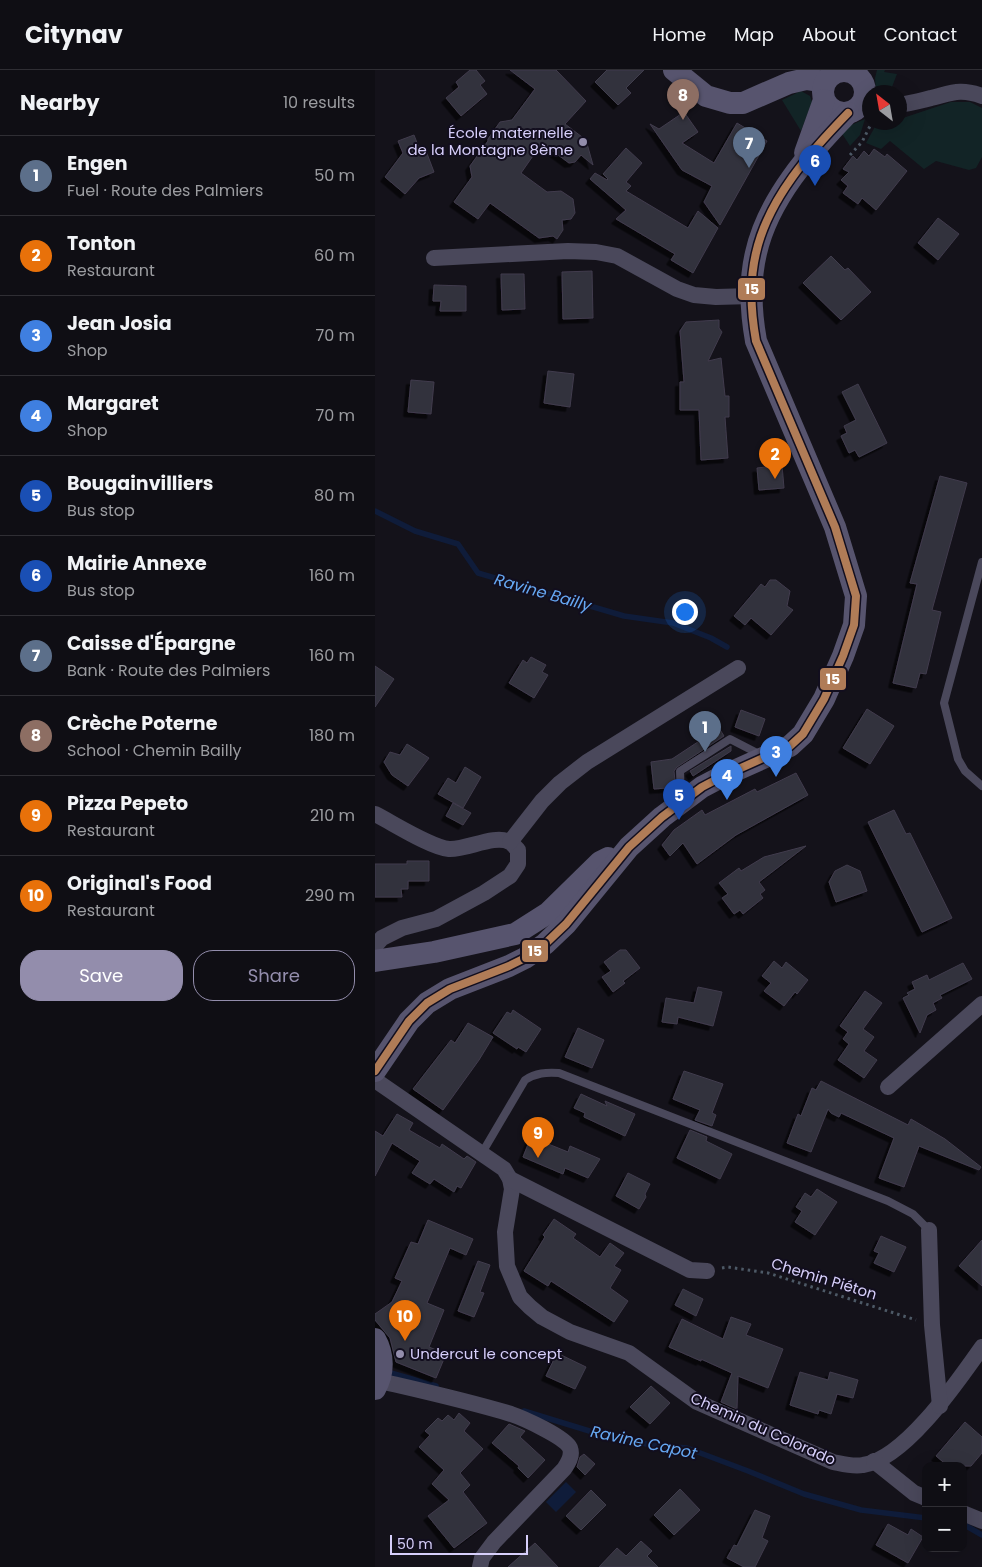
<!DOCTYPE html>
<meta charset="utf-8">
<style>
:root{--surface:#0f0e14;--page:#18171d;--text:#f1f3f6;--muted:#9b9ca0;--line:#2f2e34;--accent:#938dac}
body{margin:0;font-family:Poppins,sans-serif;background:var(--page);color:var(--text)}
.controls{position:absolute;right:15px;bottom:15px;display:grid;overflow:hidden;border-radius:10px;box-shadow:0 5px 20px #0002}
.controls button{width:45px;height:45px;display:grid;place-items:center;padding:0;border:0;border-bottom:1px solid var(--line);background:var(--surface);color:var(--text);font:25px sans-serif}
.compass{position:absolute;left:487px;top:15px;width:45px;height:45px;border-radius:50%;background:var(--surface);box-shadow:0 5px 20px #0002;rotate:329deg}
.scale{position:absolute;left:15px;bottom:12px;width:138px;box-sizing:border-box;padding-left:5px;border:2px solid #d7cffb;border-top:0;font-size:14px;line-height:18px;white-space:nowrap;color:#d7cffb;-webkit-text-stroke:4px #120e1e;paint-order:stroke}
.you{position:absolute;left:309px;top:541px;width:18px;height:18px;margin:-12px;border:4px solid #fff;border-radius:50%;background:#1a73e8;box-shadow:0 0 0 8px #1a73e833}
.badge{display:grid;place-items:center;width:32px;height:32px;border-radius:50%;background:var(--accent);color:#fff;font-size:16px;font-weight:700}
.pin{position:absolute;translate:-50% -41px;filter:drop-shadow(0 1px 2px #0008)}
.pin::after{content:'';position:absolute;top:26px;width:18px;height:15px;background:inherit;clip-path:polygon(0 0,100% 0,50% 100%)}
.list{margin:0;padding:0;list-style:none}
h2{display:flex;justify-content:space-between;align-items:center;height:65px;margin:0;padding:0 20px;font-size:21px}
h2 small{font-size:16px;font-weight:400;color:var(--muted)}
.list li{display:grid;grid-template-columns:32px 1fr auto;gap:15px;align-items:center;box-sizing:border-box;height:80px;padding:0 20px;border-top:1px solid var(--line)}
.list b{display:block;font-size:19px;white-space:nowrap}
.list p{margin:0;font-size:16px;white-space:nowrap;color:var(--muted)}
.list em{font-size:16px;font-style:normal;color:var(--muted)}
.actions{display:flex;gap:10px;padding:15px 20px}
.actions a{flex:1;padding:11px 0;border:1px solid var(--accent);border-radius:20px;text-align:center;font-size:18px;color:var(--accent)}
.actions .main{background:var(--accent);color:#fff}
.map{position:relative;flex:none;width:607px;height:1497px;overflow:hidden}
header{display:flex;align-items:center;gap:30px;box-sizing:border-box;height:70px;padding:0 25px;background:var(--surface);border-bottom:1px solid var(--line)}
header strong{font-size:24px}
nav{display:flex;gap:28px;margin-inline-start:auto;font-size:18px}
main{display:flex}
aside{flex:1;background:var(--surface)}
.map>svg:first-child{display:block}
</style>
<header>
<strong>Citynav</strong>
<nav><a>Home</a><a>Map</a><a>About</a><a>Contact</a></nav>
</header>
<main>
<aside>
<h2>Nearby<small>10 results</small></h2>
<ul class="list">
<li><span class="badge" style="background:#5c6f8a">1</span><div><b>Engen</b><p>Fuel · Route des Palmiers</p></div><em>50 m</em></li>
<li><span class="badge" style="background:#e8710a">2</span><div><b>Tonton</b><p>Restaurant</p></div><em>60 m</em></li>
<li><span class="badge" style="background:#3f7fe0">3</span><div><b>Jean Josia</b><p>Shop</p></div><em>70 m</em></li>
<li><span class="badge" style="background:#3f7fe0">4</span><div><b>Margaret</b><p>Shop</p></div><em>70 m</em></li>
<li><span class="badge" style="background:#1a4fb4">5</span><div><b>Bougainvilliers</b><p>Bus stop</p></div><em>80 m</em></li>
<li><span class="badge" style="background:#1a4fb4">6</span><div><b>Mairie Annexe</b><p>Bus stop</p></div><em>160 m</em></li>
<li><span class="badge" style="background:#5c6f8a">7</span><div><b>Caisse d'Épargne</b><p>Bank · Route des Palmiers</p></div><em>160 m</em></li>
<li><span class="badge" style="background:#8d6e63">8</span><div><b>Crèche Poterne</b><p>School · Chemin Bailly</p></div><em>180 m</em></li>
<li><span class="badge" style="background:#e8710a">9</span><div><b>Pizza Pepeto</b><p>Restaurant</p></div><em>210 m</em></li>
<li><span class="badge" style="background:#e8710a">10</span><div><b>Original's Food</b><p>Restaurant</p></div><em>290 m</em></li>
</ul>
<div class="actions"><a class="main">Save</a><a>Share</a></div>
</aside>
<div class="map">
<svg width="607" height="1497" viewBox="0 0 607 1497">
<defs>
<filter id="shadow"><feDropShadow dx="-4.5" dy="4.5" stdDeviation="0" flood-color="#0009"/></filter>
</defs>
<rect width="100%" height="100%" fill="#14121a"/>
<g fill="#122426">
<polygon points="502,0 510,0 509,2 522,4 515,22 505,22 501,21 500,8"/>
<polygon points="426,21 435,26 437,32 426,61 407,30"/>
<polygon points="576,32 595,32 607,38 607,87 601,98 594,100 561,91 549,99 515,71 506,79 491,73 502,53 524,52 525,49"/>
<polygon points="490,49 485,65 475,76 466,62 474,56"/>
</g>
<polygon fill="#0f1c3a" points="191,1412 201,1422 181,1442 171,1432"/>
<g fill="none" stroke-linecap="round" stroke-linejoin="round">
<g stroke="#0f1c3a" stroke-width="5.5">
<polyline points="0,441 40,461 83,474 103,503 249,546 298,553 336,568 352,577"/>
<polyline points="16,1303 61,1316"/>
<polyline points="149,1341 221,1363 276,1375 312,1378 373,1401 429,1424 486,1440 551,1448"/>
<polyline points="588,1454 607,1465"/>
</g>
</g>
<g fill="#32303d" stroke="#413c4d" filter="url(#shadow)">
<polygon points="95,0 101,0 110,11 105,15 112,24 86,46 71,28 84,17 81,12"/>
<polygon points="135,0 181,0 211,31 190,54 211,70 218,95 206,85 200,92 194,93 167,73 146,103 172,122 186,121 198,129 200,143 196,149 187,150 188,160 182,169 178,166 164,168 115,133 103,149 79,132 97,107 95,96 113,71 113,69 125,52 137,50 160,19"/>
<polygon points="232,0 269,0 251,18 256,23 243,35 220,12"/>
<polygon points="309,42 323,62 307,73 339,93 362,53 392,71 345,155 329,132 337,116 307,100 275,54 284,59"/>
<polygon points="39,65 46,83 51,81 59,102 44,108 30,124 10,107 28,83 23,71"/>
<polygon points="251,78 267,93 251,112 256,116 251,121 313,158 323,141 343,158 318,203 296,190 300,184 241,149 251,140 215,109 220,103 232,110 233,109 228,104"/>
<polygon points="499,79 510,87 512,84 532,101 501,140 487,128 483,134 468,123 473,116 466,110 474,102 468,99 478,86 482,90 489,81 494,86"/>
<polygon points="563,148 584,164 563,190 543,173"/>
<polygon points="456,186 470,200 473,198 496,222 466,250 428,213"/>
<polygon points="217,201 218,248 188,249 187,202"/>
<polygon points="126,204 149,204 150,239 127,240"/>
<polygon points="59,215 91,216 91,241 65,241 66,231 58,231"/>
<polygon points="344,250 344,258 347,262 333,291 346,288 350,326 354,326 354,347 350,347 353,388 326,390 324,340 305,340 305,312 309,312 305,261 311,252"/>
<polygon points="173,301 199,304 195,337 169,333"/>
<polygon points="36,310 59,312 56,344 33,342"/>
<polygon points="483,314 512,373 484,387 480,380 474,383 466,366 472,363 469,356 481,350 467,322"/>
<polygon points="407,395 409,418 384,420 382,398"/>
<polygon points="565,406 592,413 557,540 566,542 551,604 545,603 541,618 518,613 542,514 535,513"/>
<polygon points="395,510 401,510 415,521 412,536 418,540 396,565 376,548 370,555 359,546 386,514 390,517"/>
<polygon points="156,587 171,595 167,602 173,605 159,628 134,613 148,590 152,593"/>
<polygon points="0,596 19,609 0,637"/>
<polygon points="492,639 519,656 495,694 468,678"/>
<polygon points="366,640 390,649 384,666 360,657"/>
<polygon points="344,658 349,666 302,697 299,701 300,711 292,718 279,719 276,692 297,689"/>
<polygon points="32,674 54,688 33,716 17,705 9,692 15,682 25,685"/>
<polygon points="356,676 356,681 318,706 315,701"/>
<polygon points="90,697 106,707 88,738 63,724 73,708 81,713"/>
<polygon points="421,703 433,725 361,765 322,794 308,773 295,786 287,775 299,760 327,740 330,745 380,719 382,722"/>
<polygon points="78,733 96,743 88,755 71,746"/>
<polygon points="519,740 531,764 535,763 577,848 547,862 493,752"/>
<polygon points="431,776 384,812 390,820 385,824 388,828 368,844 365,840 359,844 347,828 353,824 344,813 364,798 366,801 389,787"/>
<polygon points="32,791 54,791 54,811 33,811 33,819 26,819 27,827 0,827 0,794 32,794"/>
<polygon points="472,795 485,801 492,821 461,832 454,812 460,801"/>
<polygon points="245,880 251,880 265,898 248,911 250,913 238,922 227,907 236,901 229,892"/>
<polygon points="399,891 407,898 411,892 433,910 422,924 420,922 409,936 389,921 396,913 387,906"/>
<polygon points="588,893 597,909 565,925 567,928 558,933 561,940 552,945 545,963 528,928 534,925 532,923 540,919 537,912 552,905 554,910"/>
<polygon points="323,917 347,922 338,956 303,947 302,954 287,952 291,928 319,933"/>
<polygon points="490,921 507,933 488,959 499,967 489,981 502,990 489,1008 463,990 474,974 468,969 473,962 465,956"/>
<polygon points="138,940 166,959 151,982 143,977 142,979 118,963 132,942 136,944"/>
<polygon points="93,953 118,967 104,990 68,1040 38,1019 76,970 80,973"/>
<polygon points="203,958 229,970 217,998 190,987"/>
<polygon points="309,1001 348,1014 337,1043 341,1045 337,1056 320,1050 325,1040 298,1029"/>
<polygon points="446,1011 533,1055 536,1049 570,1069 606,1097 604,1100 544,1076 529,1117 512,1111 504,1108 519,1068 466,1043 464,1047 456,1043 453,1039 436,1082 412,1073 423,1044 426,1046 437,1018 441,1020"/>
<polygon points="206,1024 232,1036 230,1031 260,1044 250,1066 209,1047 210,1043 199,1038"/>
<polygon points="22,1044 38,1053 34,1060 65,1078 67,1074 89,1089 92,1086 101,1092 86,1118 82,1116 79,1122 59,1109 55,1114 37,1103 45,1091 17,1073 0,1106 0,1061 8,1066"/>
<polygon points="315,1060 332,1067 331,1071 357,1084 345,1109 302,1088"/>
<polygon points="156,1067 193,1082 195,1076 225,1089 213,1108 190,1098 188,1104 148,1087"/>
<polygon points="253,1103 275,1114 270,1124 271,1127 264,1139 241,1126"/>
<polygon points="442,1119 462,1132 440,1165 420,1152 427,1141 421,1137 430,1123 436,1127"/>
<polygon points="179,1149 201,1164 198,1168 225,1187 235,1173 249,1183 239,1196 246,1200 235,1218 253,1231 239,1252 176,1211 173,1216 149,1201 170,1167 168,1165"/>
<polygon points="53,1150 98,1169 91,1185 75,1178 52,1233 69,1240 54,1277 71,1284 61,1308 21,1292 15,1268 0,1250 0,1244 17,1232 27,1211 20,1208 36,1172 43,1174"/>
<polygon points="506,1166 531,1177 519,1202 499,1193 504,1183 499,1181"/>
<polygon points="607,1170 607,1216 584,1196"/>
<polygon points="103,1191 115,1195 105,1222 109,1223 99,1247 83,1241"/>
<polygon points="308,1219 328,1229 321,1246 300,1235"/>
<polygon points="356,1247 376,1254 371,1265 408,1279 393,1318 363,1306 362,1339 346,1332 357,1303 326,1289 326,1291 294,1277 307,1249 348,1269"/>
<polygon points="182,1283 211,1297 200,1319 171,1306"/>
<polygon points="425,1302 453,1310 455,1302 483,1310 478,1328 462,1324 456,1344 444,1340 443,1344 415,1335"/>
<polygon points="276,1316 295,1333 275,1354 255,1337"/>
<polygon points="84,1343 95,1353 89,1361 108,1379 85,1403 95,1415 88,1422 112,1453 79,1478 53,1446 74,1430 57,1414 69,1400 44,1377 55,1365 50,1361 63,1348 67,1351 73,1345 79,1350"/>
<polygon points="590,1352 607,1367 607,1383 596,1396 573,1396 561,1386"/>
<polygon points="134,1354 150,1361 145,1367 170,1390 153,1408 143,1398 144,1396 117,1373"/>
<polygon points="209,1384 220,1394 210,1405 202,1397 205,1387"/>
<polygon points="305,1419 325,1440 299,1465 279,1445"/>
<polygon points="216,1420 231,1435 206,1460 191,1446"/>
<polygon points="380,1440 395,1446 387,1468 393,1471 380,1497 369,1497 352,1488 359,1475 362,1476"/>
<polygon points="513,1454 533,1465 536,1459 548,1467 533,1493 501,1475"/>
<polygon points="266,1471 277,1481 272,1486 283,1497 224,1497 242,1478 251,1486"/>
<polygon points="160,1473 183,1497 133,1497"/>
</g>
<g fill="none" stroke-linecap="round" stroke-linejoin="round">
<g stroke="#4d5966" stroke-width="3" stroke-dasharray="2.5 4" stroke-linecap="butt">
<polyline points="475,85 487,72 497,52"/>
<polyline points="347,1198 353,1197 393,1203 541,1250"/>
</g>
<g stroke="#4a485b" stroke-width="8">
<polyline points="607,492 569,633 583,689 590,701 607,716"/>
<polyline points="306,727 305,701 355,669 386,685"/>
<path d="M107,1083L150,1010C161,1003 171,1002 184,1003L513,1131L538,1144L554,1160"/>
</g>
<g stroke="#4a485b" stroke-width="16">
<polyline points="488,32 494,35"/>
<path d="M524,35C535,33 546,31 556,28C577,23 585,18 607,26"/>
<polyline points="59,188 193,181 221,182 242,186 302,219 319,225 341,227 377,226"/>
<path d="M0,744C18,753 55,777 74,779C92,780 119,764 135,772C137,773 141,778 143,780V794L135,806L109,823L61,849L27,858L7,868L0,876"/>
<polyline points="135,772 167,731 185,713 212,692 363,598"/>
<path d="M0,1010L129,1099L135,1109L137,1119L130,1162L132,1196L145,1227L155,1237L167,1247L195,1262L254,1283L322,1332L458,1392C468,1394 478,1397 488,1395C530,1389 583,1311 607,1277"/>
<polyline points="513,1017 607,934"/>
<polyline points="135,1109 315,1200 332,1201"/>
<polyline points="554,1160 557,1255 565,1336"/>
<path d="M5,1311C48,1321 93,1331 136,1344C148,1348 190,1367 195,1378C198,1386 193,1393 189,1399L119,1472L107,1488L105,1497"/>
<polyline points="499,1391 539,1423 551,1428"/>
<polyline points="588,1443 607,1451"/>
</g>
<g stroke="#57546e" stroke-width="22">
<polyline points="299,0 331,26 355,33 368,33 414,13 431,9 450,12"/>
<circle cx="469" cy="22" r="21"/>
<polyline points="430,83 449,30"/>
<polyline points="0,891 59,882 140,864 173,843 225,792 233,788"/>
<path d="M0,1001L34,951L52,933L75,919L134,896L150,888L170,874L191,854L254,777L287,747L327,717L348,706L415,676L428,664L449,629L468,586L479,555L481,526L460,457L381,271C376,243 374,212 381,183C393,129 435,82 473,43"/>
<path d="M0,1269C9,1285 9,1303 0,1319"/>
</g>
<g stroke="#120e1e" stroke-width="11">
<path id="bus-1" d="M0,1001L34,951L52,933L75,919L134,896L150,888L170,874L191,854L254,777L287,747L327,717L348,706L415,676L428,664L449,629L468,586L479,555L481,526L460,457L381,271C376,243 374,212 381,183C393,129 435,82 473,43"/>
</g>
<use href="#bus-1" stroke="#b07c57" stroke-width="8"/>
</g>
<g fill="#938dac" stroke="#120e1e" stroke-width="2">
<circle cx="208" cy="72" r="5"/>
<circle cx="25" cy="1284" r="5"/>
</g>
<g text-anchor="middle" stroke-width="4" stroke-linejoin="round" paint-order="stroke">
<g font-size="15" fill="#d7cffb" stroke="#120e1e" text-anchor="end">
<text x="198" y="68">École maternelle<tspan x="198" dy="17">de la Montagne 8ème</tspan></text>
<text x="35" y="1289" text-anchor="start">Undercut le concept</text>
</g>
<g font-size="15" fill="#d7cffb" stroke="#120e1e">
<text transform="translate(449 1209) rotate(17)" y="5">Chemin Piéton</text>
<text transform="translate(388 1359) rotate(24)" y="5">Chemin du Colorado</text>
</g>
<g font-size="16" font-style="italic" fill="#66a8f3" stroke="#120e1e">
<text transform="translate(168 522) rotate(16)" y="6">Ravine Bailly</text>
<text transform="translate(269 1372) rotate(12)" y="6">Ravine Capot</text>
</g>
</g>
<g stroke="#120e1e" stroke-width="2">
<rect x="362" y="207" width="29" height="24" rx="5" fill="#b07c57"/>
<rect x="444" y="597" width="28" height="24" rx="5" fill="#b07c57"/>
<rect x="146" y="869" width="28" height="24" rx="5" fill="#b07c57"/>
</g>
<g font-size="14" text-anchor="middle" font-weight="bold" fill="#fff">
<text x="377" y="224">15</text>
<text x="458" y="614">15</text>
<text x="160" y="886">15</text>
</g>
</svg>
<div class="controls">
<button>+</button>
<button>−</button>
</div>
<svg class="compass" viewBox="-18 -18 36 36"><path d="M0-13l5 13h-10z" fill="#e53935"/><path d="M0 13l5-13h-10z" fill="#9b9ca0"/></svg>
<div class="scale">50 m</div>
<div class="you"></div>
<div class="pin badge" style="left:330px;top:682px;background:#5c6f8a">1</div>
<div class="pin badge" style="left:400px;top:409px;background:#e8710a">2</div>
<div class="pin badge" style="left:401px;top:707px;background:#3f7fe0">3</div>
<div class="pin badge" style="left:352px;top:730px;background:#3f7fe0">4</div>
<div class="pin badge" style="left:304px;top:750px;background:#1a4fb4">5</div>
<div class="pin badge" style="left:440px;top:116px;background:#1a4fb4">6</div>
<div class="pin badge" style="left:374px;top:98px;background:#5c6f8a">7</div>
<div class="pin badge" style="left:308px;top:50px;background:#8d6e63">8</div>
<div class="pin badge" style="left:163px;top:1088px;background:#e8710a">9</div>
<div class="pin badge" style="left:30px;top:1271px;background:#e8710a">10</div>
</div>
</main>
